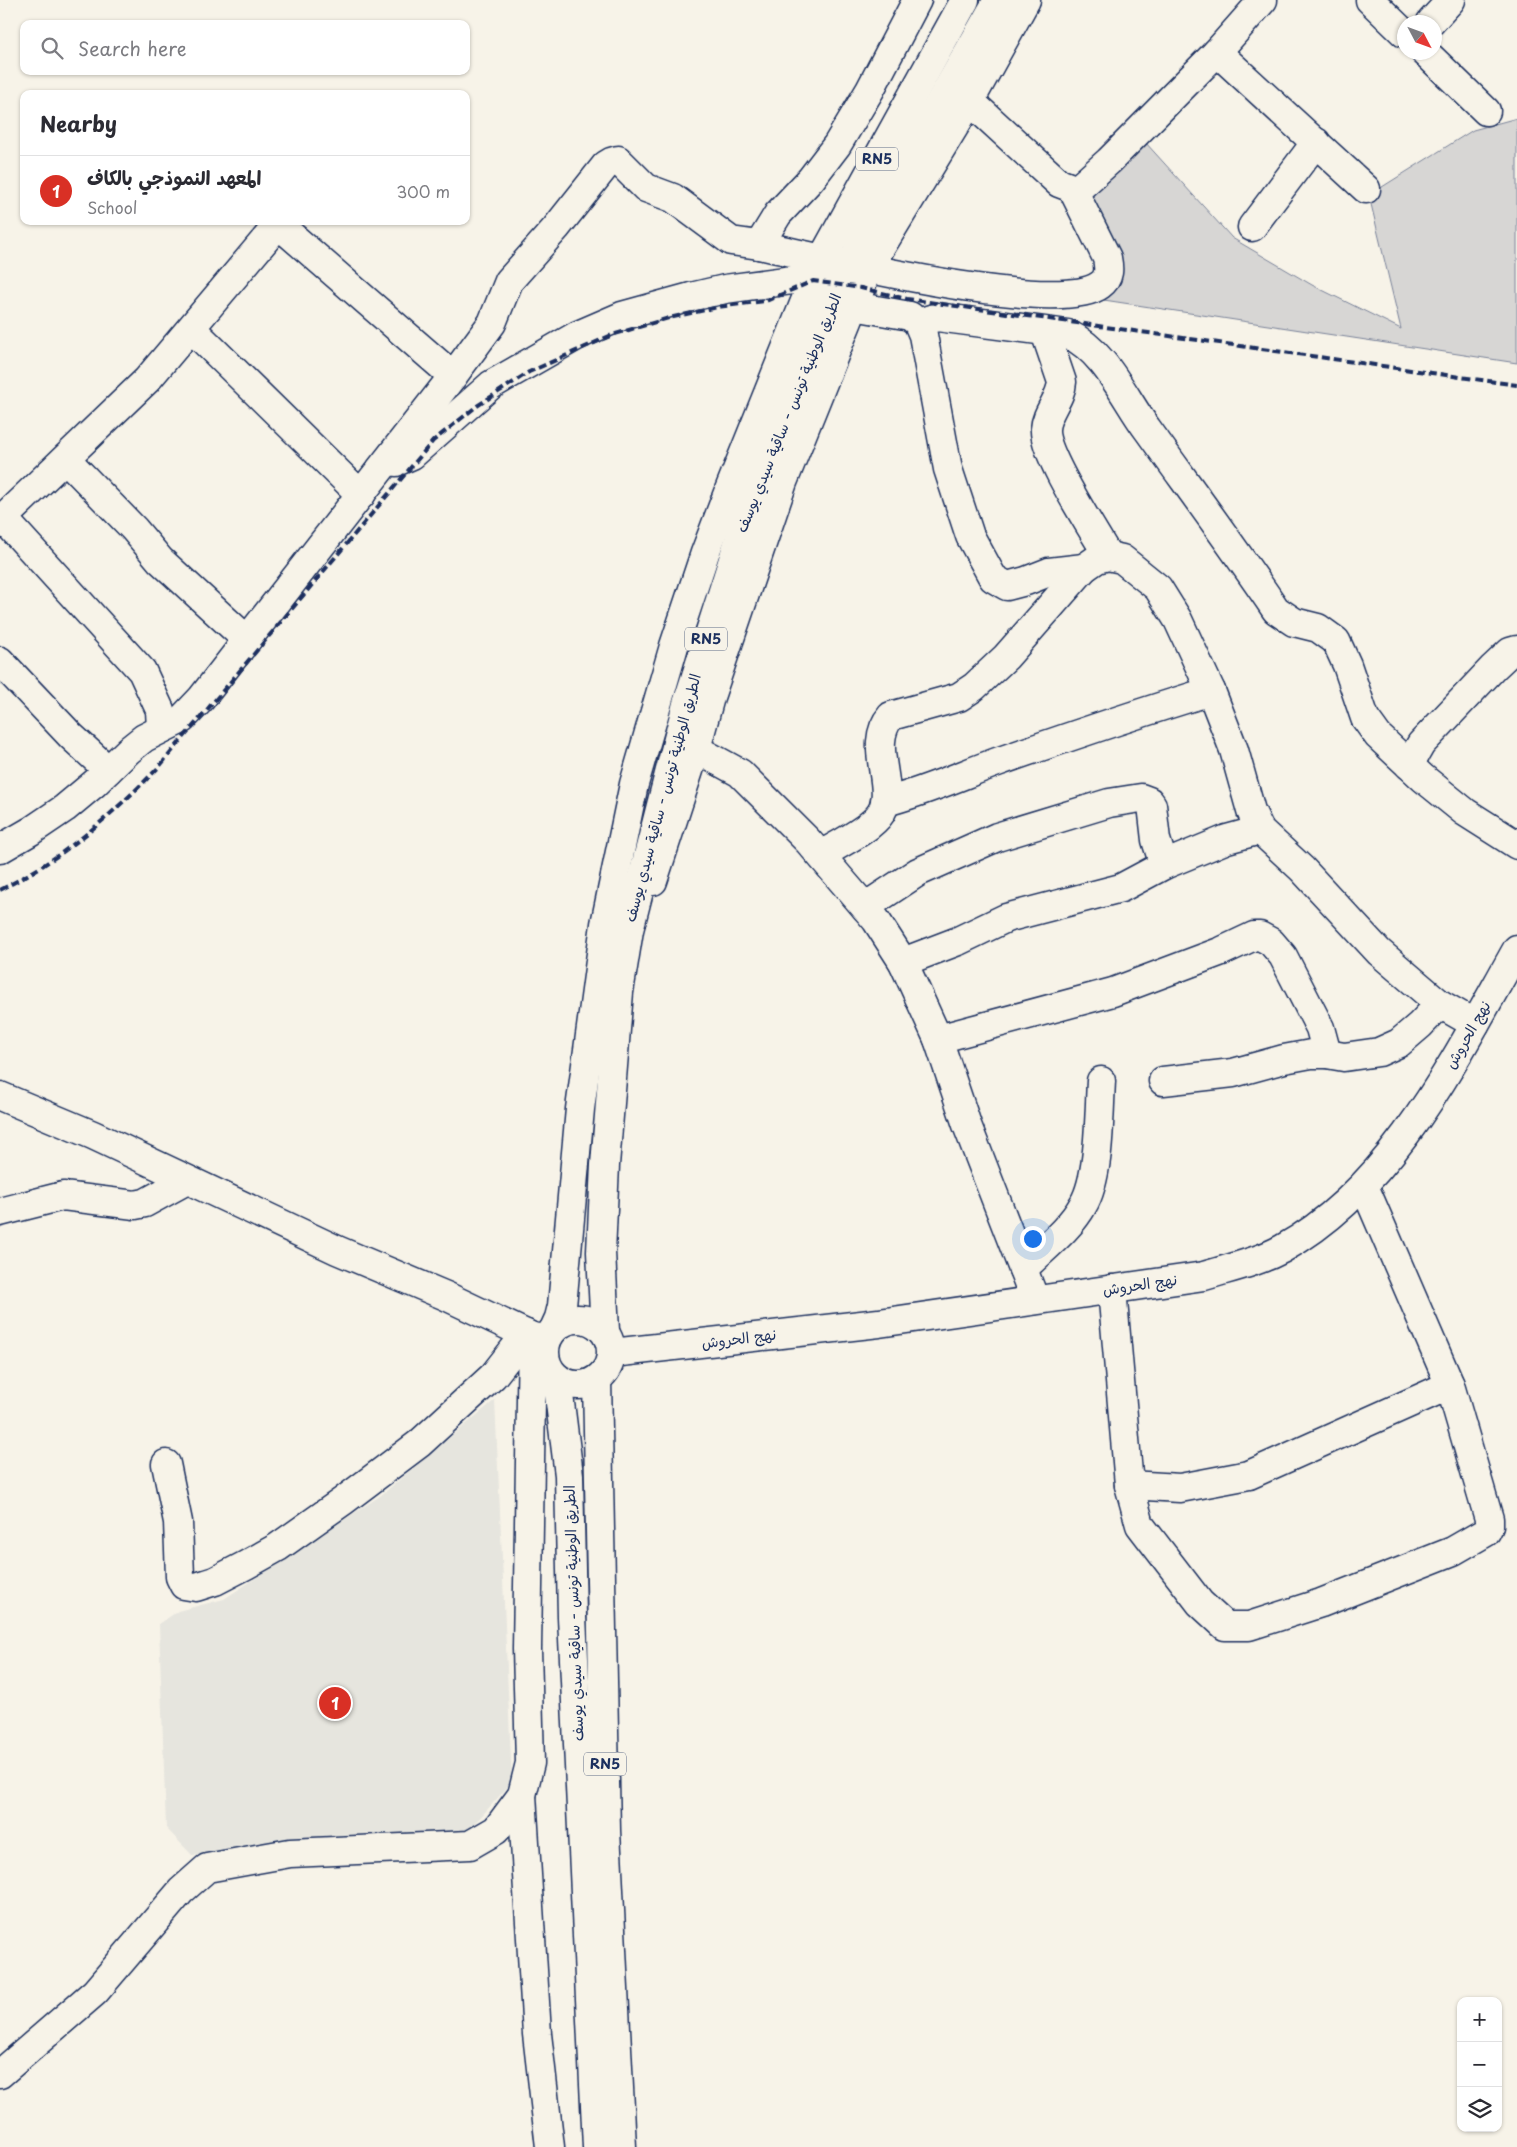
<!DOCTYPE html>
<meta charset="utf-8">
<style>
:root{--surface:#fff;--page:#f2f2f3;--text:#2b2b33;--muted:#7c7c81;--line:#e1e1e2;--accent:#d93025}
body{margin:0;font-family:"Playpen Sans","Playpen Sans Arabic",sans-serif;background:var(--page);color:var(--text)}
.controls{position:absolute;right:15px;bottom:15px;display:grid;overflow:hidden;border-radius:10px;box-shadow:0 1px 4px #0004}
.controls button{width:45px;height:45px;display:grid;place-items:center;padding:0;border:0;border-bottom:1px solid var(--line);background:var(--surface);color:var(--text);font:25px sans-serif}
.compass{position:absolute;left:1397px;top:15px;width:45px;height:45px;border-radius:50%;background:var(--surface);box-shadow:0 1px 4px #0004;rotate:131deg}
.you{position:absolute;left:1032px;top:1238px;width:18px;height:18px;margin:-12px;border:4px solid #fff;border-radius:50%;background:#1a73e8;box-shadow:0 0 0 8px #1a73e833}
.badge{display:grid;place-items:center;width:32px;height:32px;border-radius:50%;background:var(--accent);color:#fff;font-size:16px;font-weight:700}
.pin{position:absolute;translate:-50% -50%;border:2px solid #fff;box-shadow:0 1px 5px #0006}
.list{margin:0;padding:0;list-style:none}
h2{display:flex;justify-content:space-between;align-items:center;height:65px;margin:0;padding:0 20px;font-size:21px}
h2 small{font-size:16px;font-weight:400;color:var(--muted)}
.list li{display:grid;grid-template-columns:32px 1fr auto;gap:15px;align-items:center;box-sizing:border-box;height:70px;padding:0 20px;border-top:1px solid var(--line)}
.list b{display:block;font-size:19px;white-space:nowrap}
.list p{margin:0;font-size:16px;white-space:nowrap;color:var(--muted)}
.list em{font-size:16px;font-style:normal;color:var(--muted)}
.icon{flex:none;width:28px;height:28px;fill:none;stroke:currentColor;stroke-width:2;stroke-linecap:round;stroke-linejoin:round}
.map{position:relative;flex:none;width:1517px;height:2147px;overflow:hidden}
.search{position:absolute;background:var(--surface);box-shadow:0 1px 4px #0004;left:20px;top:20px;width:450px;height:55px;display:flex;align-items:center;gap:12px;box-sizing:border-box;padding:0 18px;border-radius:10px;color:var(--muted);font-size:19px}
.panel{position:absolute;background:var(--surface);box-shadow:0 1px 4px #0004;left:20px;top:90px;width:450px;height:135px;border-radius:10px}
.map>svg:first-child{display:block}
</style>
<div class="map">
<svg width="1517" height="2147" viewBox="0 0 1517 2147">
<rect width="100%" height="100%" fill="#f7f3e8"/>
<filter id="ink" filterUnits="userSpaceOnUse"><feTurbulence type="fractalNoise" baseFrequency=".02" numOctaves="2"/><feDisplacementMap in="SourceGraphic" scale="10" xChannelSelector="R" yChannelSelector="G"/><feConvolveMatrix kernelMatrix="1 2 1 2 8 2 1 2 1" color-interpolation-filters="sRGB"/></filter>
<g filter="url(#ink)">
<polygon fill="#e6e5de" points="495,1400 512,1782 468,1831 268,1841 268,1856 192,1855 166,1828 159,1624 178,1611 224,1599 380,1496"/>
<polygon fill="#d7d6d4" stroke="#798299" points="1517,118 1517,363 1104,300 1112,283 1069,206 1145,142 1232,238 1312,285 1401,329 1371,204 1382,187 1473,130"/>
<g fill="none" stroke-linecap="round" stroke-linejoin="round">
<g stroke="#1b2f5e" stroke-width="31">
<g id="minor">
<path d="M917,0L870,90L837,145L811,179L778,214L759,245C818,257 1057,317 1100,285C1110,278 1109,268 1107,258L1072,188"/>
<polyline points="1370,0 1404,33"/>
<polyline points="1431,22 1451,0"/>
<polyline points="1217,52 1366,189"/>
<polyline points="1425,52 1486,111"/>
<polyline points="970,101 1059,183 1072,188 1080,187 1109,161 1217,52 1263,0"/>
<polyline points="278,224 453,376"/>
<polyline points="1252,227 1316,142"/>
<polyline points="837,303 910,316 918,323 923,335 948,469 970,536 993,578 1007,586 1026,581 1049,572 1084,568"/>
<path d="M918,323L937,317L1068,334C1106,352 1124,398 1148,430C1191,490 1235,549 1276,610L1294,622L1318,628L1336,641L1347,665L1365,718L1378,736L1423,778L1465,812L1517,845"/>
<polyline points="192,329 361,495"/>
<path d="M1045,332L1062,382C1061,399 1046,412 1045,429C1043,454 1094,531 1108,556"/>
<polyline points="66,459 134,529 160,560 247,640"/>
<polyline points="396,462 412,455 491,385 578,335 622,316 691,297 725,289 815,277"/>
<polyline points="3,518 142,671 160,710 161,729"/>
<polyline points="0,521 147,380 281,221"/>
<polyline points="0,661 71,736 108,770"/>
<polyline points="696,749 740,773 808,841 876,920 903,962 938,1039 967,1125 1035,1300"/>
<polyline points="1409,765 1421,744 1493,668 1510,652 1517,650"/>
<path d="M885,802C924,792 959,776 997,762C1068,737 1139,713 1211,691"/>
<polyline points="0,849 31,831 65,808 95,783 129,750 144,738 182,719 201,699 453,376 492,323 509,281 556,228 606,165 611,162 618,160 646,188 673,198 731,241 759,245"/>
<path d="M821,855C837,845 871,829 881,813C897,786 866,745 891,716L959,697L974,687L1006,657L1084,568L1097,559L1108,556L1122,559L1158,588L1178,620L1211,691L1234,750L1251,811L1260,830L1302,869L1379,952L1440,1004L1475,1024"/>
<polyline points="653,881 696,749 710,697 783,482 854,306 867,270 970,101 1026,0"/>
<polyline points="865,907 918,872 997,837 1109,803 1141,798 1149,801 1152,805 1156,840 1164,865"/>
<polyline points="903,962 958,941 1006,918 1121,888 1164,865 1227,839 1260,830"/>
<polyline points="938,1039 1113,992 1222,951 1254,936 1260,936 1271,942 1283,956 1320,1028 1327,1054"/>
<polyline points="1163,1081 1233,1073 1284,1059 1311,1054 1327,1054 1344,1057 1379,1052 1399,1043 1420,1025 1440,1004"/>
<polyline points="0,1096 93,1135 337,1250 446,1296 532,1337 547,1339"/>
<polyline points="0,1212 63,1196 135,1205 145,1203 187,1180"/>
<path d="M1023,1269C1042,1250 1070,1229 1083,1205C1100,1177 1099,1114 1101,1081"/>
<polyline points="1112,1289 1129,1485 1140,1525 1200,1603 1225,1626 1249,1626 1321,1603 1453,1551 1486,1532 1489,1526 1489,1519 1450,1385 1364,1186"/>
<path d="M612,1353L879,1323L1204,1276C1230,1268 1258,1262 1282,1249C1394,1187 1456,1057 1517,949"/>
<polyline points="166,1464 178,1522 180,1577 184,1585 196,1587 215,1581 246,1565 278,1547 343,1501 420,1443 493,1376 526,1334"/>
<polyline points="1129,1485 1180,1488 1249,1475 1450,1385"/>
<polyline points="522,1795 537,2034 550,2147"/>
<polyline points="0,2074 95,1992 181,1891 207,1868 290,1853 470,1845 496,1830 522,1795 530,1763 527,1649 532,1337"/>
</g>
</g>
<g stroke="#1b2f5e" stroke-width="31">
<g id="major">
<circle cx="578" cy="1352" r="33"/>
<polyline points="554,1329 559,1318 562,1306 580,1109 605,924 634,784 674,646 705,553 729,490 822,259 965,0"/>
<polyline points="605,1331 601,1252 605,1165 619,992 629,930 687,704 750,506 786,413 832,302 875,216 998,0"/>
<polyline points="557,1379 569,1475 572,1617 597,2147"/>
<polyline points="597,1380 606,1831 622,2147"/>
</g>
</g>
<use href="#minor" stroke="#f7f3e8" stroke-width="28"/>
<use href="#major" stroke="#f7f3e8" stroke-width="28"/>
<path stroke="#1b2f5e" stroke-width="4" stroke-dasharray="8 4" stroke-linecap="butt" d="M0,890C65,857 107,819 158,768L433,441L477,406L529,372L612,335L669,318L718,307L766,301L813,281L861,288L907,299L1517,385"/>
</g>
</g>
<g text-anchor="middle" stroke-width="4" stroke-linejoin="round" paint-order="stroke">
<g fill="#f7f3e8" stroke="#5d6a87" stroke-width="1">
<rect x="856" y="147.5" width="42" height="23" rx="4"/>
<rect x="685" y="627.5" width="42" height="23" rx="4"/>
<rect x="584" y="1752.5" width="42" height="23" rx="4"/>
</g>
<g font-size="14" font-weight="bold" fill="#1b2f5e">
<text x="877" y="164">RN5</text>
<text x="706" y="644">RN5</text>
<text x="605" y="1769">RN5</text>
</g>
<g font-size="15" fill="#1b2f5e" stroke="#f7f3e8">
<text transform="translate(789 413) rotate(-68)" y="5">الطريق الوطنية تونس - ساقية سيدي يوسف</text>
<text transform="translate(663 798) rotate(-75)" y="5">الطريق الوطنية تونس - ساقية سيدي يوسف</text>
<text transform="translate(1468 1035) rotate(-60)" y="5">نهج الحروش</text>
<text transform="translate(1140 1285) rotate(-8)" y="5">نهج الحروش</text>
<text transform="translate(739 1339) rotate(-7)" y="5">نهج الحروش</text>
<text transform="translate(574 1613) rotate(-92)" y="5">الطريق الوطنية تونس - ساقية سيدي يوسف</text>
</g>
</g>
</svg>
<div class="controls">
<button>+</button>
<button>−</button>
<button><svg class="icon" aria-label="layers" viewBox="0 0 24 24"><path d="M12 4l9 5-9 5-9-5zM3 14l9 5 9-5"/></svg></button>
</div>
<svg class="compass" viewBox="-18 -18 36 36"><path d="M0-13l5 13h-10z" fill="#e53935"/><path d="M0 13l5-13h-10z" fill="#7c7c81"/></svg>
<div class="you"></div>
<div class="pin badge" style="left:335px;top:1703px">1</div>
<div class="search"><svg class="icon" aria-label="search" viewBox="0 0 24 24"><circle cx="10" cy="10" r="6"/><path d="M15 15l6 6"/></svg>Search here</div>
<section class="panel">
<h2>Nearby<small></small></h2>
<ul class="list">
<li><span class="badge">1</span><div><b>المعهد النموذجي بالكاف</b><p>School</p></div><em>300 m</em></li>
</ul>
</section>
</div>
